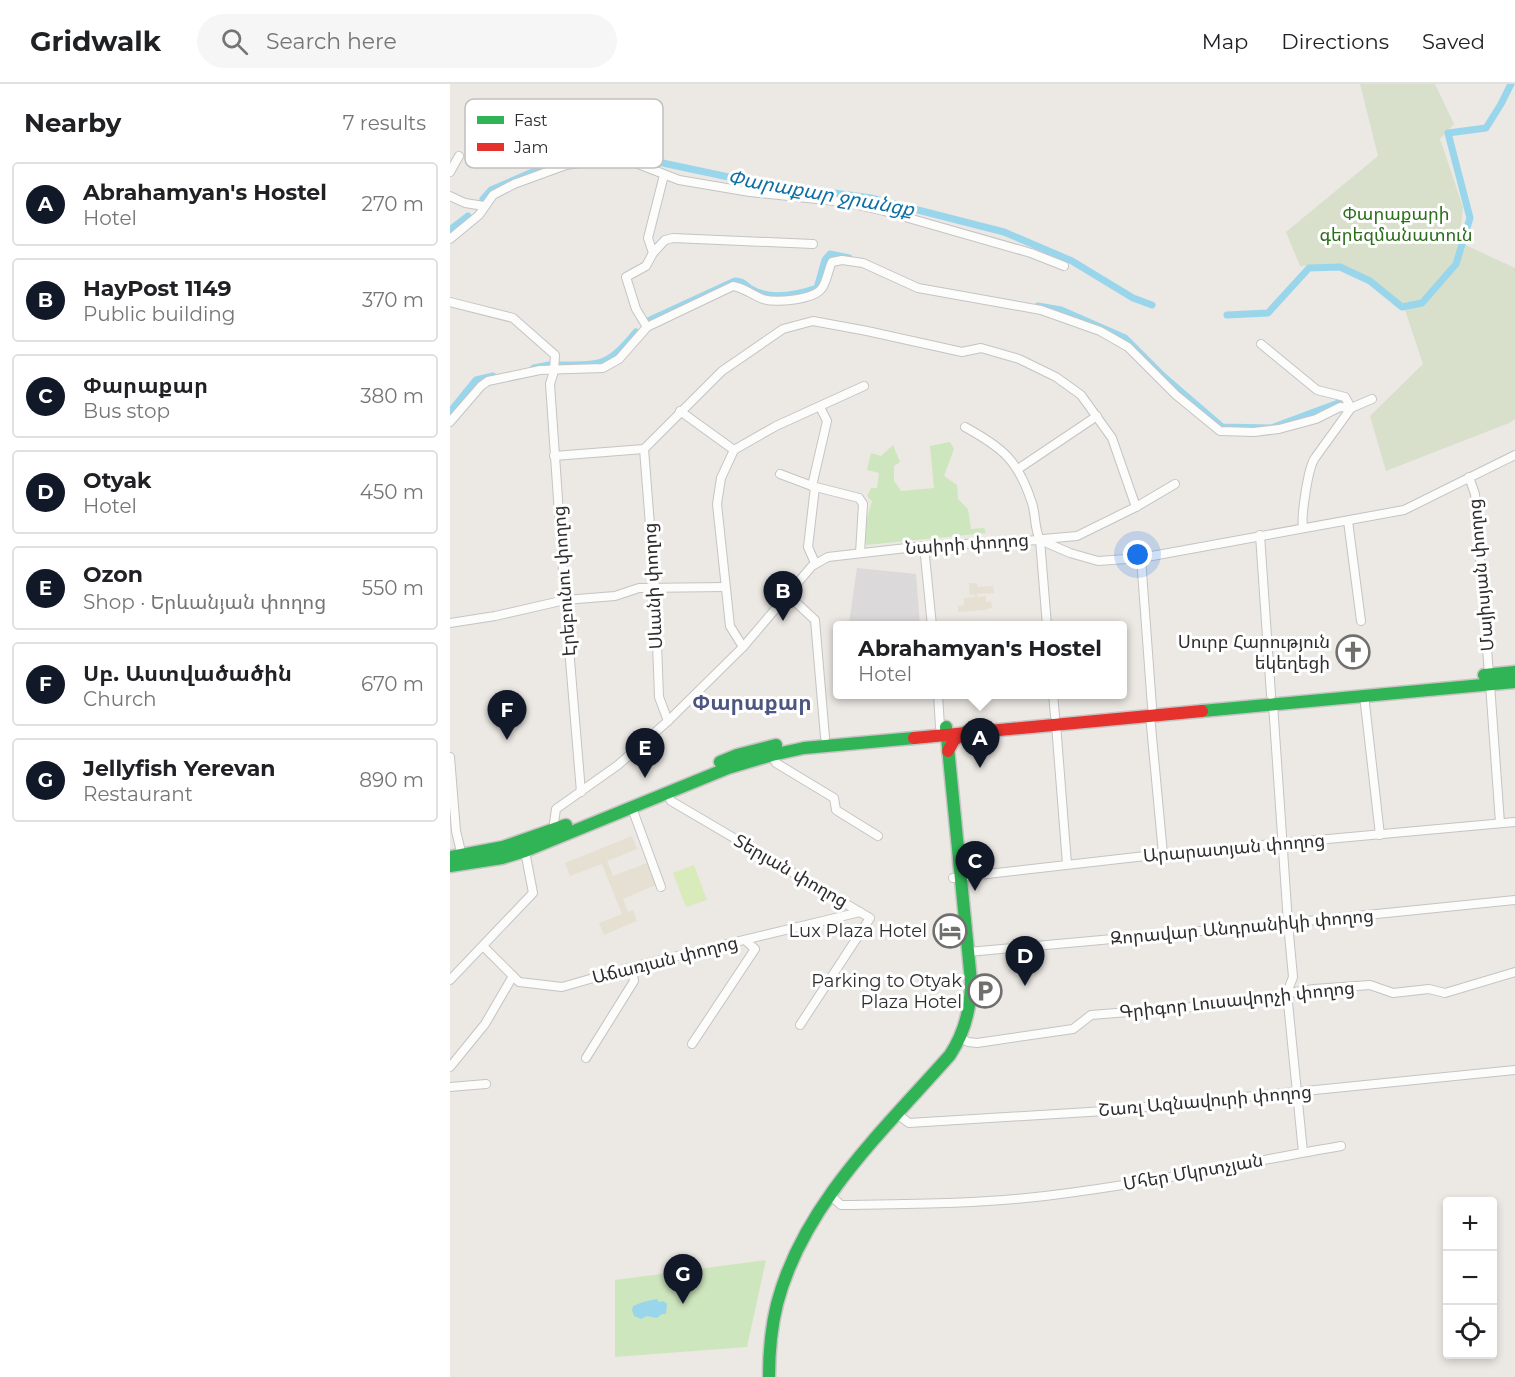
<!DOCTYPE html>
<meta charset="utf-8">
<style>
:root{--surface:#fff;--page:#f6f6f6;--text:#202124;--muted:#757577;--line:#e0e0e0;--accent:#111827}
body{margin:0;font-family:Montserrat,"Noto Sans Armenian",sans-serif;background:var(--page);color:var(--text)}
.controls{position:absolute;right:18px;bottom:18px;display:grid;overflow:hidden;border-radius:6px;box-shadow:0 3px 9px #0003}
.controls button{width:54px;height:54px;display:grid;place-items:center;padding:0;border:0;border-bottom:2px solid var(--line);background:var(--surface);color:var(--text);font:30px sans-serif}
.you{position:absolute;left:688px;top:471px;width:21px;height:21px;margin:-15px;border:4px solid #fff;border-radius:50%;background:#1a73e8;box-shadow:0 0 0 9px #1a73e833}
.badge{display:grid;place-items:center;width:39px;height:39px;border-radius:50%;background:var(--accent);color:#fff;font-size:20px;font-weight:700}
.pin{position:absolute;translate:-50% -50px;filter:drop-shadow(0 2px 3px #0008)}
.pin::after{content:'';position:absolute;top:32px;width:21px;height:18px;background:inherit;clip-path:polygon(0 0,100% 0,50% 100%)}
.popup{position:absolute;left:383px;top:537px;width:294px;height:78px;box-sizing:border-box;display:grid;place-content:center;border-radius:6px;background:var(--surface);filter:drop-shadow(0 2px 4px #0005);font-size:20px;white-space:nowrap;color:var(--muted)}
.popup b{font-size:22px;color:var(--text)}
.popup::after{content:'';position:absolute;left:50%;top:100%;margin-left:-12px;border:12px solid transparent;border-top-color:var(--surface)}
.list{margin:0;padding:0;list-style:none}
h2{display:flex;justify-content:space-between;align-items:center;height:78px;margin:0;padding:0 24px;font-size:26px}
h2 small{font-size:20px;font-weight:400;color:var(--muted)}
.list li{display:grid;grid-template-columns:39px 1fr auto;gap:18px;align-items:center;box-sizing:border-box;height:84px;margin:0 12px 12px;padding:0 12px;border:2px solid var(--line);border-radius:6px}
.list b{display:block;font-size:22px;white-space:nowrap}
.list p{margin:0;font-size:20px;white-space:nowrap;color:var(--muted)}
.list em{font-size:20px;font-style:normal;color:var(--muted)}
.icon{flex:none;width:33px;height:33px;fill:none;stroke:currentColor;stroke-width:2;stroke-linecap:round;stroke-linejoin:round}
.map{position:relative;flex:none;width:1065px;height:1293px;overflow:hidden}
header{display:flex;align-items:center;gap:36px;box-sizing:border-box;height:84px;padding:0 30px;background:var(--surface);border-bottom:2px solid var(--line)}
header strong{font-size:28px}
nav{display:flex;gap:33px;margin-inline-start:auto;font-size:21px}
.search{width:420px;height:54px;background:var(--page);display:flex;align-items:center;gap:15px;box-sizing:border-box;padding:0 21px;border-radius:33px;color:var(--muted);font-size:22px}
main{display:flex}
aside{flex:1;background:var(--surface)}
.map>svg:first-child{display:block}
</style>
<header>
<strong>Gridwalk</strong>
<div class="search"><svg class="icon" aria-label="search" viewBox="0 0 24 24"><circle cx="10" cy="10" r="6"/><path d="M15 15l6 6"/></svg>Search here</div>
<nav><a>Map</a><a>Directions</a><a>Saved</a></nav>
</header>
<main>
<aside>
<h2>Nearby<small>7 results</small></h2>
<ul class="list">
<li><span class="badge">A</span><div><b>Abrahamyan's Hostel</b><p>Hotel</p></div><em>270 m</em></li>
<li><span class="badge">B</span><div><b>HayPost 1149</b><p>Public building</p></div><em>370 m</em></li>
<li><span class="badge">C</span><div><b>Փարաքար</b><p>Bus stop</p></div><em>380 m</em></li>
<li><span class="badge">D</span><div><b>Otyak</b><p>Hotel</p></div><em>450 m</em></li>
<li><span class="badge">E</span><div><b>Ozon</b><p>Shop · Երևանյան փողոց</p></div><em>550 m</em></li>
<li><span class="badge">F</span><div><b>Սբ. Աստվածածին</b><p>Church</p></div><em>670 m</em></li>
<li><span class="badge">G</span><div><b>Jellyfish Yerevan</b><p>Restaurant</p></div><em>890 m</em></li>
</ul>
</aside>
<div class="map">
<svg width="1065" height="1293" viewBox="0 0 1065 1293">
<rect width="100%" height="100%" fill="#ece8e4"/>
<polygon fill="#dcd9db" points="407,484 466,490 470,541 409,542 399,539"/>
<g fill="#e6e0d3">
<polygon points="519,499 527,499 528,503 543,502 544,509 527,510 528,513 536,512 536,518 541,517 542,524 536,525 536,526 508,528 508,522 514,521 514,514 525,513 524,510 520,511"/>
<polygon points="182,752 187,765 157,777 163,792 197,779 206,801 173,815 178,828 183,826 187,837 154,851 149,839 172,830 152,780 120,792 115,779"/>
</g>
<g fill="#cee6be">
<polygon points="500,358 504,365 494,392 507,401 508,415 518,425 521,445 534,444 536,449 416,461 415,441 422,417 417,412 421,404 427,404 429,389 417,386 421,369 431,372 443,361 450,378 444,382 444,397 451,407 484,404 480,362"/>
<polygon points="316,1176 297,1263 165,1273 165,1196"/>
</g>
<polygon fill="#d8e0cc" points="910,0 985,0 1004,40 990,55 1013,123 1009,158 1065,184 1065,335 1059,339 936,387 920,332 973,280 955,226 890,180 850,182 836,148 928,72"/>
<polygon fill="#d9eabb" points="244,781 257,816 236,823 223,789"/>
<polygon fill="#99d6ec" points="207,1215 209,1218 213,1217 217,1220 216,1230 212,1230 207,1234 197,1232 191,1235 184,1232 182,1226 183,1222 193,1218"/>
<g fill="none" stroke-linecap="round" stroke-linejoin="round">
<g stroke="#99d6ec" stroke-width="7">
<polyline points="33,115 41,106 108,77 161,68 302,98 421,114 554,148 622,177 683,214 702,221"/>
<polyline points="0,146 18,132"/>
<polyline points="588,222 611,226 675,254 714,293 772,343 821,344 891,318"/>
<polyline points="777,231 818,229 859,184 890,183 920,197 952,223 972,219 1006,180 1020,134 998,49 1036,44 1051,20 1061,0"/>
<path d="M198,237L285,197C293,197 295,201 301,205C321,217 347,211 367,204L375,176L380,170L399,174"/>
<path d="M110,281C152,281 158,282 186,248"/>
<polyline points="84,284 99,281"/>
<polyline points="0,328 26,296 43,292"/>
</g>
<g stroke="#c5c4c5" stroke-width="10">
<g id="street">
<polyline points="0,88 9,72"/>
<polyline points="0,112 15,119 34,122"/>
<polyline points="0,155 29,131 43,111 64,100 116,81 156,75 178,76 229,96 300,108 395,118 434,127 581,169 614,182"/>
<polyline points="203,169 215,156 223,154 363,160"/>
<polyline points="0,218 63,234 105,271 104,287 100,300 115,516 131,708"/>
<polyline points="197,243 186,225 176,193 196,182 203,169 198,154 214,91"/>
<path d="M811,260L867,306L895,313L901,324C889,341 877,357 865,374C858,383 851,432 853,443"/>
<polyline points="370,323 377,337 362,402 409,414 413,420 410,469"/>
<polyline points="230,327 284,366"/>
<path d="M0,338L31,302L38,297L90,286L153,284L169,275L197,243L283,202C295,204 302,211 313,215C326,219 364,216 372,204C377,197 378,186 382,178L392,176L413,179L468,204L591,226L650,247L678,263L726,311L770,347L804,348L829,345L866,335L890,323L901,324L922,315"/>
<path d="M515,343C553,364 568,376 582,419C586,431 584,444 590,456L597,542"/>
<polyline points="194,365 205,505 209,613 218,637"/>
<polyline points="104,372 194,365 272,287 333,245 363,237 417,247 512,268 531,264 569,275 606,293 631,311 662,354 686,423"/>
<polyline points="568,385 647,332"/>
<polyline points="330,390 362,402"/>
<polyline points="1019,393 1025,410 1039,590"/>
<polyline points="365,403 358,463 365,479"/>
<polyline points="898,437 911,537"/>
<polyline points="810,451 821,611"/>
<polyline points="593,455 627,452 686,423 725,400"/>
<polyline points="474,462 482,542"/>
<polyline points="691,474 702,623"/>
<polyline points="338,511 365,536 375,653"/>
<polyline points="0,539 45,532 115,516 165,512 189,504 275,503"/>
<polyline points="293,563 280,542 267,420 271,394 284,366 326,342 414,302"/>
<polyline points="1040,600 1050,739"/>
<polyline points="488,610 490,643"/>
<polyline points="603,610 605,632"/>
<polyline points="914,611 930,751"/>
<polyline points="823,620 838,839 843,893 837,909 853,1068"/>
<polyline points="700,631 713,770"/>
<polyline points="606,640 617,780"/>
<polyline points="322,671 326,679 384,714 386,726 428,752"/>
<polyline points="0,673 6,747 12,772"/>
<polyline points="217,709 221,717 420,834 350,941"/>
<polyline points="182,724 211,803"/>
<polyline points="103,746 106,725 168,681 218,637 293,563 362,482 378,473 474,462 590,456 620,469 648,477 691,474 954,426 1065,371"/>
<polyline points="503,794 713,770 1065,738"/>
<polyline points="33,862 69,898 112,903 182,883 410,828"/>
<polyline points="518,868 838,839 1065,816"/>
<polyline points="0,896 83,809 75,767"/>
<polyline points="511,954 518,958 527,959 623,945 641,931 768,921 864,905 920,901 943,909 979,905 995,909 1065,888"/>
<polyline points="242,960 305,865 295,856"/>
<polyline points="136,974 184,897 182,883"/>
<polyline points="0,983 35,940 63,892"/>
<polyline points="0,1003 36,1000"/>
<polyline points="447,1030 459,1039 655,1027 1065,986"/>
<path d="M380,1111L391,1121C459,1120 528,1120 595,1112C695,1100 793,1079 891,1062"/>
</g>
</g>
<g stroke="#c6c5c4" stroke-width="15">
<g id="fast">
<polyline points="1034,591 1065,588"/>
<polyline points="752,627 1065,598"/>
<polyline points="270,678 287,671 326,661"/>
<polyline points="0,773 53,763 116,741"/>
<polyline points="0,782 52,774 75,767 278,684 322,671 354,664 464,654"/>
<path d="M319,1293C319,1269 321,1244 327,1220C353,1120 434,1046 500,971C515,948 521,925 521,897L496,643"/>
</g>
</g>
<g stroke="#c6c5c4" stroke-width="15">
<g id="jam">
<polyline points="464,654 752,627"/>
<polyline points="498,667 504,656 516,648"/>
</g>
</g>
<use href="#street" stroke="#fcfcfb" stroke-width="8"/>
<use href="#fast" stroke="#30b455" stroke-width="12"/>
<use href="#jam" stroke="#e5322d" stroke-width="12"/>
</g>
<defs>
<g id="church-ring" transform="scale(1.725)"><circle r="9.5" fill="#fff" stroke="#706f6e" stroke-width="1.5"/><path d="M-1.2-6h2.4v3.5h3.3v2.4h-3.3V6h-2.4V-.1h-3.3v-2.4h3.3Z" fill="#706f6e"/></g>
<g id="hotel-ring" transform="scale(1.725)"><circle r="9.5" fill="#fff" stroke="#706f6e" stroke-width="1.5"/><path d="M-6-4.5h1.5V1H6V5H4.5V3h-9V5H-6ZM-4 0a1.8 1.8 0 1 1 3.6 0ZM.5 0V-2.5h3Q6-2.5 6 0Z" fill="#706f6e"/></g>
<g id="parking-ring" transform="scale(1.725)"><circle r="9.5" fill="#fff" stroke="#706f6e" stroke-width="1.5"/><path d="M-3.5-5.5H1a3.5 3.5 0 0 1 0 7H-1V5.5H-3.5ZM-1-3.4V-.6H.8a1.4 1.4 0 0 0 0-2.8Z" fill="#706f6e"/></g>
</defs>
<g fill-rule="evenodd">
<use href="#church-ring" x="903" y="568"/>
<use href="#hotel-ring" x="500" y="847"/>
<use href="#parking-ring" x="535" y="907"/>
</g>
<g text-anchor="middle" stroke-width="6" stroke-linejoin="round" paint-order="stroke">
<g font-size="18" fill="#2c6e1b" stroke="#fff">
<text x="946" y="136">Փարաքարի<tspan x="946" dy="21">գերեզմանատուն</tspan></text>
</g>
<g font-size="18" fill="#2e2e2e" stroke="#fff">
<text transform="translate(517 460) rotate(-4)" y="6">Նաիրի փողոց</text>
<text transform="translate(1031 491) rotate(-95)" y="6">Մայիսյան փողոց</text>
<text transform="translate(114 497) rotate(-94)" y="6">Էրեբունու փողոց</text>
<text transform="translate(203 502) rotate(-93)" y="6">Սևանի փողոց</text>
<text transform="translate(784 764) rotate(-5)" y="6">Արարատյան փողոց</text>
<text transform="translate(341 787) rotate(30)" y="6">Տերյան փողոց</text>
<text transform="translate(792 843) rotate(-5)" y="6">Զորավար Անդրանիկի փողոց</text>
<text transform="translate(215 876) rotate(-14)" y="6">Աճառյան փողոց</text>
<text transform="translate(787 916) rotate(-6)" y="6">Գրիգոր Լուսավորչի փողոց</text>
<text transform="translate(755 1017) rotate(-5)" y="6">Շառլ Ազնավուրի փողոց</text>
<text transform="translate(743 1088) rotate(-10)" y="6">Մհեր Մկրտչյան</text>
</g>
<g font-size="18" fill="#2e2e2e" stroke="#fff" text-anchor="end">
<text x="880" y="564">Սուրբ Հարություն<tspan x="880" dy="21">եկեղեցի</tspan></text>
<text x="477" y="853">Lux Plaza Hotel</text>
<text x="512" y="903">Parking to Otyak<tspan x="512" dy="21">Plaza Hotel</tspan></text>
</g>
<g font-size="20" font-style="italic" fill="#0d6fa3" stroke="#fff">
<text transform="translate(371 109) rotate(10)" y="7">Փարաքար ջրանցք</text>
</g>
<g font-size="21" font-weight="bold" fill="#4d5680" stroke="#fff">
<text x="302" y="626">Փարաքար</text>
</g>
</g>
<rect x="15" y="15" width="198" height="69" rx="9" fill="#fff" stroke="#c0c0c0" stroke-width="1.5"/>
<rect x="27" y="32" width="27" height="8" fill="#30b455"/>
<rect x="27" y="59" width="27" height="8" fill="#e5322d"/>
<g font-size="16" fill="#2e2e2e">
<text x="64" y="42">Fast</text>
<text x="64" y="69">Jam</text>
</g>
</svg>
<div class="controls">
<button>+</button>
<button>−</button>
<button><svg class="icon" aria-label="locate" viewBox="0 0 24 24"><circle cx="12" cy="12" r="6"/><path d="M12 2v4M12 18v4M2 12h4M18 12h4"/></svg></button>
</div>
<div class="you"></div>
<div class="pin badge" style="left:530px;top:684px">A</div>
<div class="popup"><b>Abrahamyan's Hostel</b>Hotel</div>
<div class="pin badge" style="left:333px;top:537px">B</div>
<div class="pin badge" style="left:525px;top:807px">C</div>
<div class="pin badge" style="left:575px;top:902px">D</div>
<div class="pin badge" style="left:195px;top:694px">E</div>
<div class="pin badge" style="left:57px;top:656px">F</div>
<div class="pin badge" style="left:233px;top:1220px">G</div>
</div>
</main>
